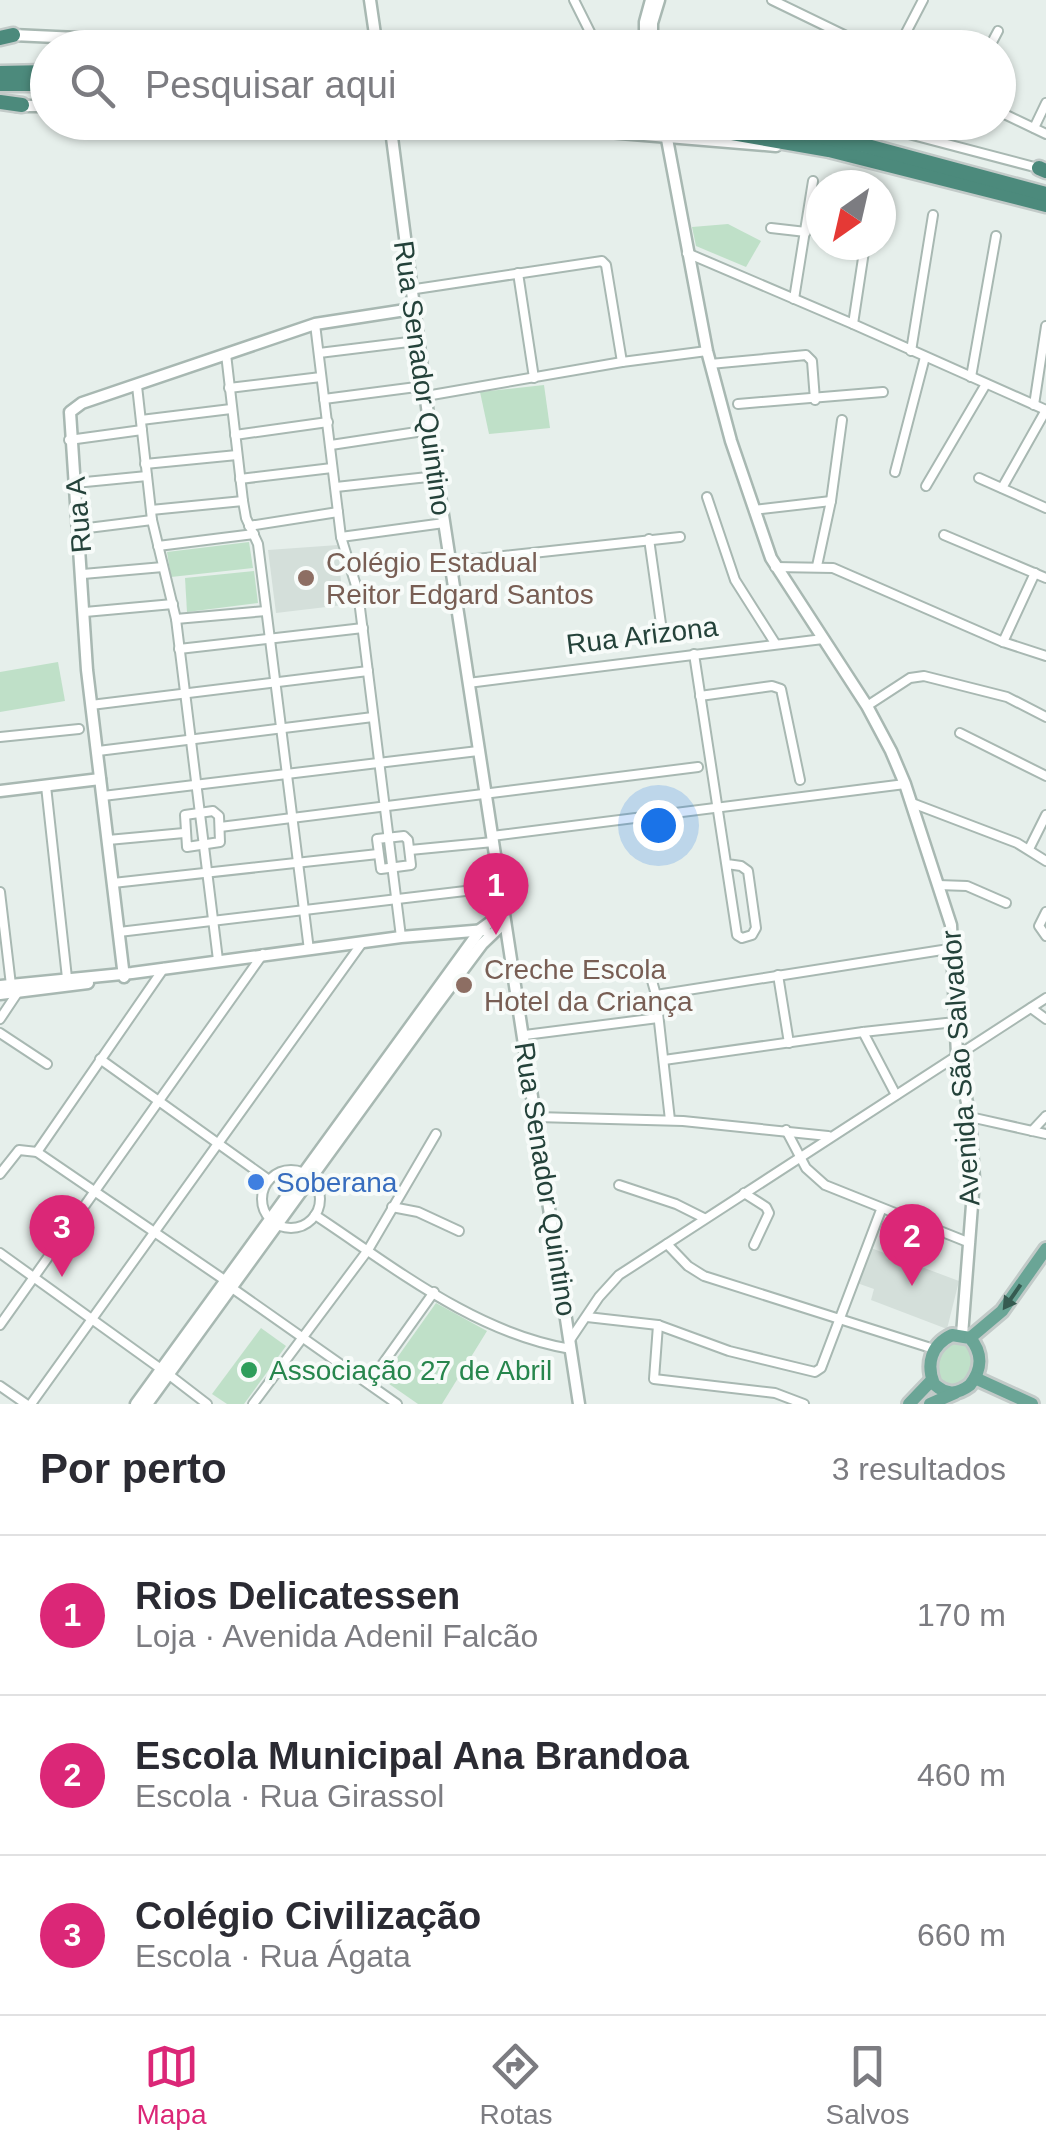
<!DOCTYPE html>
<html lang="pt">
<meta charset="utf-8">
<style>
:root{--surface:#fff;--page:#f2f2f3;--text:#2b2b33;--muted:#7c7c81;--line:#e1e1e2;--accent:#db2777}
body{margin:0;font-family:Arial,sans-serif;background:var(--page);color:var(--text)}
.compass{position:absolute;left:806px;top:170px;width:90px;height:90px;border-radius:50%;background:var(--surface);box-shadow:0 2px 8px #0004;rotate:214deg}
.you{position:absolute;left:658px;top:825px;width:35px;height:35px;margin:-25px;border:8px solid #fff;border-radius:50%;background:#1a73e8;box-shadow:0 0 0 15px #1a73e833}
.badge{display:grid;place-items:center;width:65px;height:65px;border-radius:50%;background:var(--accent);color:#fff;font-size:32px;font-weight:700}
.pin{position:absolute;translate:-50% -82px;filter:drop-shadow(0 2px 5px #0008)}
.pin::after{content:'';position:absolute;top:52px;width:35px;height:30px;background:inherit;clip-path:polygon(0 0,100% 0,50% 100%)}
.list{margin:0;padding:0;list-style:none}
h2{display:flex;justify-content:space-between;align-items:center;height:130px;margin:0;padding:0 40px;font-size:42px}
h2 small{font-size:32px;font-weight:400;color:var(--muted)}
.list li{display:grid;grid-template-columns:65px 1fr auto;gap:30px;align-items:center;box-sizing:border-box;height:160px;padding:0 40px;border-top:2px solid var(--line)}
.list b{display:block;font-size:38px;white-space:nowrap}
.list p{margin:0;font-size:32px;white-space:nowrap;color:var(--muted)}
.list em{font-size:32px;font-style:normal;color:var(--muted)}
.icon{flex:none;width:55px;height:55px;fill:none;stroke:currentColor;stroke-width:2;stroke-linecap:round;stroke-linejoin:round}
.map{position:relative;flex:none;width:1046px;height:1404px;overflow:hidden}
.search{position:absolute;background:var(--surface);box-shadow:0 2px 8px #0004;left:30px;right:30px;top:30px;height:110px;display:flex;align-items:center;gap:25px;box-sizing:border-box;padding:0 35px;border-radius:55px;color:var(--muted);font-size:38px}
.sheet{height:610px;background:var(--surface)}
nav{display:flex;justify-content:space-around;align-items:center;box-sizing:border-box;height:140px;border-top:2px solid var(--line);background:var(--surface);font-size:28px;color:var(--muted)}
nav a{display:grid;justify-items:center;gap:5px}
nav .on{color:var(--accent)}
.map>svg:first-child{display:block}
</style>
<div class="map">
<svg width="1046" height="1404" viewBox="0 0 1046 1404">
<rect width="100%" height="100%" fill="#e6efeb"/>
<g fill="#d4dfda">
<polygon points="338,545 343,605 276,613 268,550"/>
<polygon points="871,1248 959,1281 947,1329 871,1300 874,1289 857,1283"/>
</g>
<g fill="#bfe0c8">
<polygon points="728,224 761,241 746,267 696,246 692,227"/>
<polygon points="544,385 550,428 489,434 480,392"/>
<polygon points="249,542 253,568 171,577 167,552"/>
<polygon points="254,571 258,603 187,612 185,578"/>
<polygon points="58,662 65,701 0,712 0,672"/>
<polygon points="436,1303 487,1331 442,1404 418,1404 382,1379"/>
<polygon points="261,1328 286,1346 244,1404 227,1404 212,1394"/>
<path d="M949,1339L964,1340L975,1353C975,1370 971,1379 956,1389L944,1387L933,1371L937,1352Z"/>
</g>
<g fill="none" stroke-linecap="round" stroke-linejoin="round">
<g stroke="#a8b8b2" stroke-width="12">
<g id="minor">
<polyline points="574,0 598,48"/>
<polyline points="772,0 871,48"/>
<polyline points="898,48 923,0"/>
<polyline points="989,48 998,31"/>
<polyline points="998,111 1046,134"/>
<polyline points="863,122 1042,169"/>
<polyline points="1034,128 1046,103"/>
<polyline points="771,228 806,232"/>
<polyline points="865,245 853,324 1046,410"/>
<polyline points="687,253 853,324"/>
<polyline points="518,273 534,378"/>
<polyline points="409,290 602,261 606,265 622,362"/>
<polyline points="794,299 813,181"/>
<polyline points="315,324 341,537 358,592 401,937"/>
<polyline points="911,351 933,215"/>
<polyline points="319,353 417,341"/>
<polyline points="226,354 243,501 246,518 258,544 309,950"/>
<polyline points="710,364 806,355 812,361 815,400"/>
<polyline points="971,377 996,236"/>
<polyline points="137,386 152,520 176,619 218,960"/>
<polyline points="229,388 321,377"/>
<polyline points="426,396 622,362 707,351"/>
<polyline points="324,399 424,386"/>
<polyline points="738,404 883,392"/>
<polyline points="1034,405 1046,326"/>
<polyline points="141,420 231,409"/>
<polyline points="235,435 328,422"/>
<polyline points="69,440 142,430"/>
<polyline points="331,445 430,430"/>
<polyline points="145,464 237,455"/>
<polyline points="895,472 925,357"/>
<polyline points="979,478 1046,508"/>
<polyline points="240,479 332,468"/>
<polyline points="75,483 147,476"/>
<polyline points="926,486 986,384"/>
<polyline points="336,487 437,476"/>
<polyline points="1002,488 1046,410"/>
<polyline points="707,497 735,580 775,643"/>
<polyline points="151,510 243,501"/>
<polyline points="754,510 831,501"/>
<polyline points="249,526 338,512"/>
<polyline points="80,529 152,520"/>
<polyline points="944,535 1046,578"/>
<polyline points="341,537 444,523"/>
<polyline points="649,539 663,638"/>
<polyline points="158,546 254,534"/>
<polyline points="449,562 680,537"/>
<polyline points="817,566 831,501 842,420"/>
<polyline points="775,567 833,568 1003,642 1046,656"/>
<polyline points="83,574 163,567"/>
<polyline points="85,612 173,604"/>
<polyline points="176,619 266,611"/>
<polyline points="1003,642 1035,573"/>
<polyline points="179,649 363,628"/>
<polyline points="694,654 737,935 742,938 752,935 756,928 748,871 741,866 727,864"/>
<polyline points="468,683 823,639"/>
<polyline points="700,696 772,686 781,689 800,780"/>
<polyline points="91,705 368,671"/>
<polyline points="867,706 910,678 924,676 1007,697 1046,717"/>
<polyline points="960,733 1046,776"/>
<polyline points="0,737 79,729"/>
<polyline points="98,751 373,717"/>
<polyline points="46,786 67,978"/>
<polyline points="103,796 478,751"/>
<polyline points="912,803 1017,843 1046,861"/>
<polygon points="213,811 219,816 220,842 187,847 185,815"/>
<polyline points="220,827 698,767"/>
<polygon points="404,836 408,840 411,865 381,869 377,839"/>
<polyline points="492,836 905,784"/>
<polyline points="108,840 184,833"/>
<polyline points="1029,849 1046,815"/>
<polyline points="410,850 493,842"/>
<polyline points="113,883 378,854"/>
<polyline points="938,885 967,886 1006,903"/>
<polyline points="0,892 11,985"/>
<polyline points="1046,912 1039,926 1046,936"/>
<polyline points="119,932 499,887"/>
<polyline points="647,963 656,995 670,1120"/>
<polyline points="778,975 789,1043"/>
<polyline points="656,995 955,948"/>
<polyline points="1031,1008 1046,1019"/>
<polyline points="0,1019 18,992"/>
<polyline points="863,1032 896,1095"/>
<polyline points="0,1033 47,1064"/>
<polyline points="525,1035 658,1018"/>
<polyline points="100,1059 269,1180"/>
<polyline points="664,1060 863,1032 955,1022"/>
<polyline points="536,1117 683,1121 828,1136"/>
<polyline points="970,1117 1046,1134"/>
<polyline points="786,1130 806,1168 825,1185 970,1243"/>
<polyline points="1032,1131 1046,1116"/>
<polyline points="37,1152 164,968"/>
<circle cx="291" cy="1199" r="29"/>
<polyline points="0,1174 19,1150 37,1152 226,1281"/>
<polyline points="619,1185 676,1204 704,1218"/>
<polyline points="744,1193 766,1207 769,1213 754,1245"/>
<polyline points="392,1207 418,1212 459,1231"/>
<path d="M315,1215C395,1268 475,1333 571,1349"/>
<polyline points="667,1244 688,1266 704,1276 934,1349"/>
<polyline points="0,1253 161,1369"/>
<polyline points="232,1288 397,1404"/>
<polyline points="587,1317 658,1325 729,1351 815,1372 821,1368 881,1210"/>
<polyline points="0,1325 263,954"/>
<polyline points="658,1325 654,1379 775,1393 804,1404"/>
<polyline points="570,1340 599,1297 619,1275 1046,998"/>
<polyline points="168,1374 207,1404"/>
<polyline points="369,1383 434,1292"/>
<polyline points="0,1386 26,1404"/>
<polyline points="31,1404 362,943"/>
<polyline points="253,1404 368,1250 436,1134"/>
</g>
</g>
<g stroke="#a8b8b2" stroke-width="15">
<g id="tertiary">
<polyline points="370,0 377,48"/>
<polyline points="13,35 296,48"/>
<polyline points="645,48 645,22 651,0"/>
<polyline points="652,48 652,23 659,0"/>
<polyline points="16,106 48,106"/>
<polyline points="368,122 442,129 548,127 776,146"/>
<polyline points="390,122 430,430 579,1404"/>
<polyline points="667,139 707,351 731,441 771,558 867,706 891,751 905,784 951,925 957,1055 970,1117 974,1179 962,1335"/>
<polyline points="0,791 100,779"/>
<polyline points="124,977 87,670 70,412 82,403 315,324 412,309"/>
<polyline points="0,986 132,973 401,937 485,930"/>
<polyline points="0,994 88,983"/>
<polyline points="136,1404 481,929 503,913"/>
<polyline points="147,1404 435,1007 482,944 505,922"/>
</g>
</g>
<g stroke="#c2cac8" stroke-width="18">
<g id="primary">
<path d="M952,1335L970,1338C983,1353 982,1370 970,1385C957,1395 946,1395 934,1384C926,1364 931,1345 952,1335Z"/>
<polyline points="970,1338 1002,1311 1046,1249"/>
<polyline points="975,1378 1032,1404"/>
<polyline points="909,1404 931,1381"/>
<polyline points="930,1404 955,1393"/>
</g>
</g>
<g stroke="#c2cac8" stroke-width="19">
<g id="trunk">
<polyline points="0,38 13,35"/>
<polyline points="0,73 48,72"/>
<polyline points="0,84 48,84"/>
<polyline points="0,102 22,105"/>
<polyline points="669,122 829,150 1046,205"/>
<polyline points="743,122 860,144 1046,194"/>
<polyline points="1039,168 1046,171"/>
</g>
</g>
<use href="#minor" stroke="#fff" stroke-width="8"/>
<use href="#tertiary" stroke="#fff" stroke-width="10"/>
<use href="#primary" stroke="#6aa596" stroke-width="12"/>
<use href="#trunk" stroke="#4c8a7c" stroke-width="14"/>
</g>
<defs><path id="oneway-solid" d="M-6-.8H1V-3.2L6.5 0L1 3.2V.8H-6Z" transform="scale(2.5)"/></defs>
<use fill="#365b51" href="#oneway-solid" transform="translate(1012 1297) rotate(125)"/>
<g fill="#8d6e63" stroke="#f7fbf9" stroke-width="4">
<circle cx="306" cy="578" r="10"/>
<circle cx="464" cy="985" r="10"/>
</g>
<circle fill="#3f7fe0" stroke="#f7fbf9" stroke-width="4" cx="256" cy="1182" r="10"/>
<circle fill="#2e9e5b" stroke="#f7fbf9" stroke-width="4" cx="249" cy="1370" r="10"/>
<g text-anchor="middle" stroke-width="8" stroke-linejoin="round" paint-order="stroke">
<g font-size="28" fill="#24423a" stroke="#f7fbf9">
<text transform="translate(423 378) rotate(82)" y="10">Rua Senador Quintino</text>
<text transform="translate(78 515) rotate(-95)" y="10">Rua A</text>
<text transform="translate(642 635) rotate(-7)" y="10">Rua Arizona</text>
<text transform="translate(960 1068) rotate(-94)" y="10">Avenida São Salvador</text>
<text transform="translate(546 1179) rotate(81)" y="10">Rua Senador Quintino</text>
</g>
<g font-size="28" fill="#785e54" stroke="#f7fbf9" text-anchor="start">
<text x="326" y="572">Colégio Estadual<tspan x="326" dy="32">Reitor Edgard Santos</tspan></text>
<text x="484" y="979">Creche Escola<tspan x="484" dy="32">Hotel da Criança</tspan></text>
</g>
<g font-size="28" fill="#366cbe" stroke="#f7fbf9" text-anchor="start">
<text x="276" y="1192">Soberana</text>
</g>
<g font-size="28" fill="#27864d" stroke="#f7fbf9" text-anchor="start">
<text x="269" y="1380">Associação 27 de Abril</text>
</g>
</g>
</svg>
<svg class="compass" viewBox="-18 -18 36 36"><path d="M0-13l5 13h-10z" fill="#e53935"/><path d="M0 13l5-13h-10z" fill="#7c7c81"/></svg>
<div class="you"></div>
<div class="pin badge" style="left:496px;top:935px">1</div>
<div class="pin badge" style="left:912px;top:1286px">2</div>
<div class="pin badge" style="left:62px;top:1277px">3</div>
<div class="search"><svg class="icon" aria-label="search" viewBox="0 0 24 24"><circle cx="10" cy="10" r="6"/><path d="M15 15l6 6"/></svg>Pesquisar aqui</div>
</div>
<section class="sheet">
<h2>Por perto<small>3 resultados</small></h2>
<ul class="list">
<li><span class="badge">1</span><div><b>Rios Delicatessen</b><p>Loja · Avenida Adenil Falcão</p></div><em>170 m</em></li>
<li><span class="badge">2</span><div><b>Escola Municipal Ana Brandoa</b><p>Escola · Rua Girassol</p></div><em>460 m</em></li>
<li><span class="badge">3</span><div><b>Colégio Civilização</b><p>Escola · Rua Ágata</p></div><em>660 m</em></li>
</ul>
</section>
<nav>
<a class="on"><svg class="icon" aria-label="map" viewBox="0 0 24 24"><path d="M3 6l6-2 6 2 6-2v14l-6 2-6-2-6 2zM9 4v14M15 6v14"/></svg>Mapa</a>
<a><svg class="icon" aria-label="directions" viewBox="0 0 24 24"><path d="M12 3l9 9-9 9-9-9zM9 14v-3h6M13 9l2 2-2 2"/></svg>Rotas</a>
<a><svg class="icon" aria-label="saved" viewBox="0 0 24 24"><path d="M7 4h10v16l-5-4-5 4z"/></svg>Salvos</a>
</nav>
